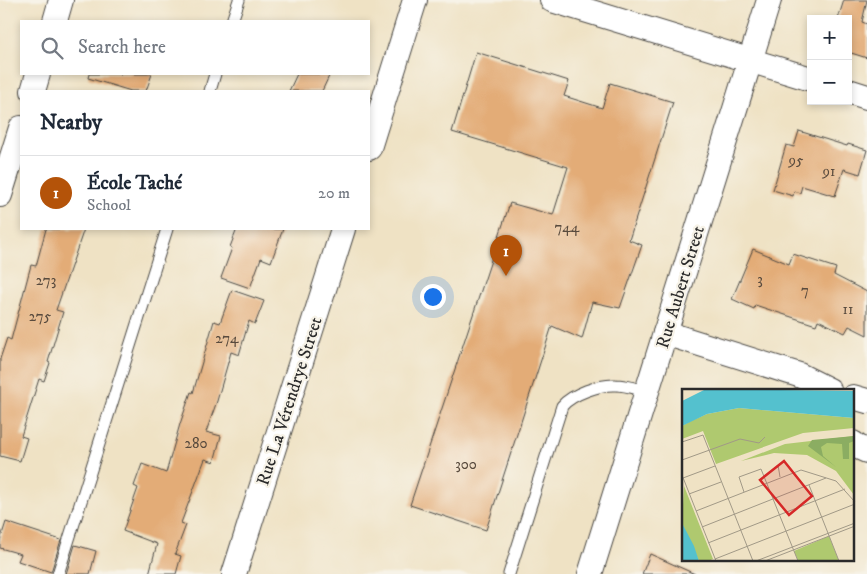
<!DOCTYPE html>
<meta charset="utf-8">
<style>
:root{--surface:#fff;--page:#f2f2f3;--text:#1f2937;--muted:#747a83;--line:#e0e1e3;--accent:#b45309}
body{margin:0;font-family:"IM FELL DW Pica",serif;background:var(--page);color:var(--text)}
.controls{position:absolute;right:15px;top:15px;display:grid;overflow:hidden;border-radius:0px;box-shadow:0 2px 8px #0003}
.controls button{width:45px;height:45px;display:grid;place-items:center;padding:0;border:0;border-bottom:1px solid var(--line);background:var(--surface);color:var(--text);font:25px sans-serif}
.you{position:absolute;left:432px;top:296px;width:18px;height:18px;margin:-12px;border:4px solid #fff;border-radius:50%;background:#1a73e8;box-shadow:0 0 0 8px #1a73e833}
.badge{display:grid;place-items:center;width:32px;height:32px;border-radius:50%;background:var(--accent);color:#fff;font-size:16px;font-weight:700}
.pin{position:absolute;translate:-50% -41px;filter:drop-shadow(0 1px 2px #0008)}
.pin::after{content:'';position:absolute;top:26px;width:18px;height:15px;background:inherit;clip-path:polygon(0 0,100% 0,50% 100%)}
.list{margin:0;padding:0;list-style:none}
h2{display:flex;justify-content:space-between;align-items:center;height:65px;margin:0;padding:0 20px;font-size:21px}
h2 small{font-size:16px;font-weight:400;color:var(--muted)}
.list li{display:grid;grid-template-columns:32px 1fr auto;gap:15px;align-items:center;box-sizing:border-box;height:75px;padding:0 20px;border-top:1px solid var(--line)}
.list b{display:block;font-size:19px;white-space:nowrap}
.list p{margin:0;font-size:16px;white-space:nowrap;color:var(--muted)}
.list em{font-size:16px;font-style:normal;color:var(--muted)}
.icon{flex:none;width:28px;height:28px;fill:none;stroke:currentColor;stroke-width:2;stroke-linecap:round;stroke-linejoin:round}
.map{position:relative;flex:none;width:867px;height:574px;overflow:hidden}
.search{position:absolute;background:var(--surface);box-shadow:0 2px 8px #0003;left:20px;top:20px;width:350px;height:55px;display:flex;align-items:center;gap:12px;box-sizing:border-box;padding:0 18px;border-radius:0px;color:var(--muted);font-size:19px}
.panel{position:absolute;background:var(--surface);box-shadow:0 2px 8px #0003;left:20px;top:90px;width:350px;height:140px;border-radius:0px}
.map>svg:first-child{display:block}
</style>
<div class="map">
<svg width="867" height="574" viewBox="0 0 867 574">
<rect width="100%" height="100%" fill="#f7f3e8"/>
<filter id="ink" filterUnits="userSpaceOnUse"><feTurbulence type="fractalNoise" baseFrequency=".02" numOctaves="2"/><feDisplacementMap in="SourceGraphic" scale="10" xChannelSelector="R" yChannelSelector="G"/><feConvolveMatrix kernelMatrix="1 2 1 2 8 2 1 2 1" color-interpolation-filters="sRGB"/></filter>
<filter id="wash" filterUnits="userSpaceOnUse"><feTurbulence type="fractalNoise" baseFrequency=".0096" numOctaves="4" result="noise"/><feDisplacementMap in="SourceGraphic" scale="20" xChannelSelector="R" yChannelSelector="G"/><feGaussianBlur stdDeviation="1.12" result="paint"/><feColorMatrix in="noise" values="0 0 0 0 0 0 0 0 0 0 0 0 0 0 0 0 0 1.4 0 .05"/><feComposite in="paint" operator="in"/></filter>
<g filter="url(#wash)">
<rect width="100%" height="100%" fill="#efe2c4"/>
<g id="blocks">
<g fill="#e3ac77">
<polygon points="844,0 867,0 862,22 867,24 867,58 848,52 848,19 838,19"/>
<polygon points="476,52 569,81 564,96 602,108 610,83 673,102 629,240 642,245 620,308 592,302 582,339 552,326 486,530 410,505 510,203 553,215 568,167 452,132"/>
<polygon points="89,74 152,74 146,91 131,91 88,78"/>
<polygon points="297,74 330,74 322,91 289,91"/>
<polygon points="799,131 847,146 848,144 867,150 860,174 844,169 835,196 802,186 800,193 794,191 793,196 773,190 786,145 794,147"/>
<polygon points="46,229 84,229 56,310 63,312 48,362 50,363 44,381 39,379 21,436 27,438 20,461 0,456 0,359 7,338 11,340 31,265 36,266"/>
<polygon points="237,229 283,229 271,262 261,258 250,288 221,278 232,248 230,247"/>
<polygon points="753,249 789,264 793,254 836,268 834,275 867,292 867,335 849,326 845,333 818,320 816,325 755,305 754,309 732,299"/>
<polygon points="232,290 264,301 255,324 249,321 239,355 231,352 217,401 206,432 221,436 214,462 205,459 181,523 186,525 175,554 181,556 176,574 149,574 157,544 123,531 138,488 134,486 142,464 166,473 180,424 191,392 193,393 214,321 220,323"/>
<polygon points="6,522 61,540 51,572 18,561 21,554 0,548 0,541"/>
<polygon points="75,545 96,551 90,574 66,574"/>
<polygon points="650,554 695,574 642,574"/>
</g>
</g>
</g>
<g filter="url(#ink)">
<use href="#blocks" fill-opacity="0" stroke="#484642" stroke-width="1"/>
<g fill="none" stroke-linecap="round" stroke-linejoin="round">
<g stroke="#484642" stroke-width="13">
<g id="service">
<polyline points="232,21 239,0"/>
<polyline points="210,91 215,74"/>
<polyline points="58,574 167,229"/>
<path d="M509,574L562,406C572,394 600,384 616,385C626,385 637,389 647,391"/>
</g>
</g>
<g stroke="#484642" stroke-width="26">
<g id="minor">
<polyline points="552,0 811,79"/>
<polyline points="55,21 61,0"/>
<polyline points="33,91 38,74"/>
<polyline points="848,91 867,97"/>
<polyline points="369,148 415,0"/>
<polyline points="0,195 21,128"/>
<polyline points="665,333 799,375 829,390"/>
<polyline points="853,397 867,401"/>
<polyline points="853,443 858,447 867,451"/>
<polyline points="234,574 343,229"/>
<polyline points="590,574 769,0"/>
</g>
</g>
<use href="#service" stroke="#fff" stroke-width="11"/>
<use href="#minor" stroke="#fff" stroke-width="24"/>
</g>
</g>
<g text-anchor="middle" stroke-width="4.5" stroke-linejoin="round" paint-order="stroke">
<g font-size="15" fill="#594b3e">
<text x="796" y="165">95</text>
<text x="829" y="176">91</text>
<text x="567" y="232">744</text>
<text x="760" y="284">3</text>
<text x="46" y="285">273</text>
<text x="805" y="295">7</text>
<text x="848" y="314">11</text>
<text x="40" y="321">275</text>
<text x="227" y="343">274</text>
<text x="196" y="448">280</text>
<text x="466" y="469">300</text>
</g>
<g font-size="18" fill="#2b2b2b" stroke="#f7f3e8">
<text transform="translate(680 287) rotate(-73)" y="6">Rue Aubert Street</text>
<text transform="translate(289 401) rotate(-72)" y="6">Rue La Vérendrye Street</text>
</g>
</g>
<g transform="translate(682 389)">
<rect width="172" height="172" fill="#efe2c4"/>
<path d="M57,19L172,29V39L121,44L34,75L21,42L0,50V37L9,32L25,25ZM172,47V106L154,82L125,66L92,64L59,72L103,55ZM2,97L31,170L26,172H17L0,134ZM147,147L157,172H116L112,162Z" fill="#afc96f"/>
<path d="M172,47V52L167,54V70H161L160,55L145,54L139,58L141,67L154,78L126,57L130,51Z" fill="#8bad62"/>
<path d="M24,0L172,2V29L57,19L25,25L0,37V12ZM0,134L12,157L17,172H0Z" fill="#54c1ce"/>
<path fill="none" stroke="#a19987" stroke-width="1" d="M0,53L21,46L71,172M0,71L58,50L77,54L83,48M95,79L96,76L98,88M0,86L34,172M1,89L33,77M127,96L157,172M62,103L57,88L79,80L116,172M7,105L39,93M14,122L119,81L154,92L173,113M20,138L144,89M26,154L163,100M33,170L173,115M74,172L173,134M83,172L173,137"/>
<path fill="#d62828" fill-opacity="0.15" stroke="#d62828" stroke-width="2.5" d="M102,72L130,107L107,126L78,91Z"/>
<rect width="172" height="172" fill="none" stroke="#2b2b2b" stroke-width="2.5"/>
</g>
</svg>
<div class="controls">
<button>+</button>
<button>−</button>
</div>
<div class="you"></div>
<div class="pin badge" style="left:506px;top:276px">1</div>
<div class="search"><svg class="icon" aria-label="search" viewBox="0 0 24 24"><circle cx="10" cy="10" r="6"/><path d="M15 15l6 6"/></svg>Search here</div>
<section class="panel">
<h2>Nearby<small></small></h2>
<ul class="list">
<li><span class="badge">1</span><div><b>École Taché</b><p>School</p></div><em>20 m</em></li>
</ul>
</section>
</div>
